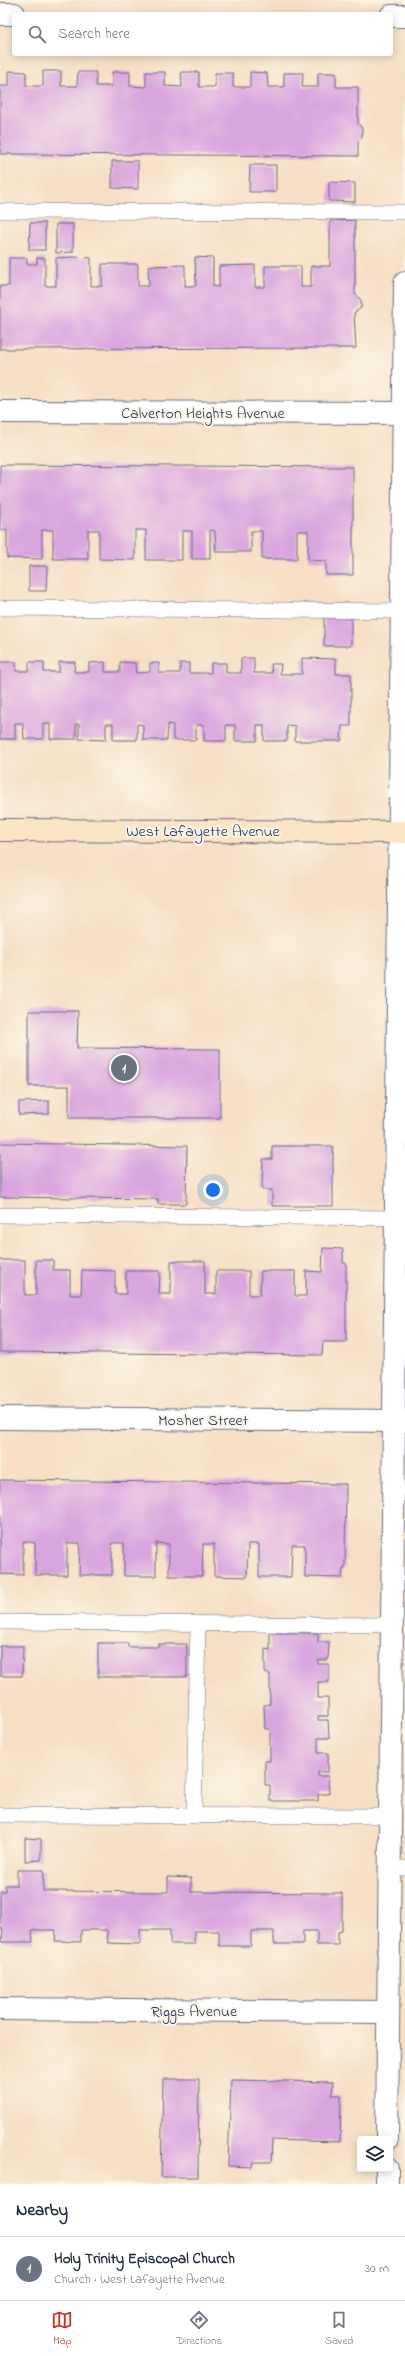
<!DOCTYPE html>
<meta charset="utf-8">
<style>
:root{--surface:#fff;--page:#f6f6f7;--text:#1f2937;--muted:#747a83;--line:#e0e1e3;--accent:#c8321e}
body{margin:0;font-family:"Indie Flower",sans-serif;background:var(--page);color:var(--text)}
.controls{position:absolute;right:12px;bottom:12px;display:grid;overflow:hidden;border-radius:4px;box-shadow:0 2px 10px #0003}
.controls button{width:36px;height:36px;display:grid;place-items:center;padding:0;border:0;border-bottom:1px solid var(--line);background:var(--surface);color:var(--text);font:20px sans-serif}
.you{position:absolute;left:213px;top:1190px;width:14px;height:14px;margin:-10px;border:3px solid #fff;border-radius:50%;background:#1a73e8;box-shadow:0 0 0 6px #1a73e833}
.badge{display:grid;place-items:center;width:26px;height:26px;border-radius:50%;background:var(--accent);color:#fff;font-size:13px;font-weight:700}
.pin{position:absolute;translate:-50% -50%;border:2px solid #fff;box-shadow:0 1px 4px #0006}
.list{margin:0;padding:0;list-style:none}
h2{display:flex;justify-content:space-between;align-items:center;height:52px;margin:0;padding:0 16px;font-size:17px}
h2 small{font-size:13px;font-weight:400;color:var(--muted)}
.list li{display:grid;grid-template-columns:26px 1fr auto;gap:12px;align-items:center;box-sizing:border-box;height:64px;padding:0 16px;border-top:1px solid var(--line)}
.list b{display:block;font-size:15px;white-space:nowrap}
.list p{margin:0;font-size:13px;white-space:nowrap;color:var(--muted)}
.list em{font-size:13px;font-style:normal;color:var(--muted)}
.icon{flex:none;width:22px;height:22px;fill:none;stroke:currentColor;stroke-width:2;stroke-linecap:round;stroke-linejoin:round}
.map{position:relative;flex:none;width:405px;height:2184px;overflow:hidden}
.search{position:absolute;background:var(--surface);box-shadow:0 2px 10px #0003;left:12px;right:12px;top:12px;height:44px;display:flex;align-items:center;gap:10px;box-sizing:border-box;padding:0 14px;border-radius:4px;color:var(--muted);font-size:15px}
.sheet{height:116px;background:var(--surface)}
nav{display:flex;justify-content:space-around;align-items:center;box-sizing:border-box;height:56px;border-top:1px solid var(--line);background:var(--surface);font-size:11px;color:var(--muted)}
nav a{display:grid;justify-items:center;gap:2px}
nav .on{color:var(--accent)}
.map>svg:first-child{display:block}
</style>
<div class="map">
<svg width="405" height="2184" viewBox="0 0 405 2184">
<rect width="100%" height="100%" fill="#fcf5e5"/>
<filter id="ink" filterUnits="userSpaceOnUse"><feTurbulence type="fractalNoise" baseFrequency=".025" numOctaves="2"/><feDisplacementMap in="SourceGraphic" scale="8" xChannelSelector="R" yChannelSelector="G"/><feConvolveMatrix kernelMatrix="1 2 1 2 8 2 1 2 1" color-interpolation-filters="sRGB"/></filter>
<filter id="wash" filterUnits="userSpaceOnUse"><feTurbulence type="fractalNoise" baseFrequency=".012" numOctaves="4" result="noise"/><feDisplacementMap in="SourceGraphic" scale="16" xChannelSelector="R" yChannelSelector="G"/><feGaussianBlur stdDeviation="0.9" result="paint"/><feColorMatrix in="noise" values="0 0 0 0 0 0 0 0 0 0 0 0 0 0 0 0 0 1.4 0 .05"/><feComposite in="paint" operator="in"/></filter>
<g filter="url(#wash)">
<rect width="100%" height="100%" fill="#f6dfc4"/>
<g id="blocks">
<g fill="#d9a5df">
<polygon points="9,71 26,72 26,86 43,86 43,71 61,71 61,86 77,86 78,72 96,72 96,86 112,86 112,72 130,72 130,86 146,87 146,72 165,72 165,86 182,87 181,72 199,72 199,87 215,87 215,73 233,73 233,87 250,87 250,72 267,73 268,87 284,87 284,73 303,73 302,87 318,87 318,73 336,73 336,87 358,87 358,124 362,128 362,138 358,142 358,156 0,154 0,86 9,86"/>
<polygon points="112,161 138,161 138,189 112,188"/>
<polygon points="250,165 276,165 276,192 249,192"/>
<polygon points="329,182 355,183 355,202 329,201"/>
<polygon points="355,220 355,294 361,300 361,308 354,313 356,348 0,349 0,286 9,286 9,258 27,258 27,264 37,264 37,258 45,258 45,286 56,286 56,258 73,257 91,258 91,286 102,286 102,264 138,264 138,286 149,286 148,266 185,265 185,286 196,286 195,257 213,258 213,286 219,287 219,266 255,265 255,287 265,287 265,266 301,266 301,287 311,287 311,266 330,266 330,221"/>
<polygon points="30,223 45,223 45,250 29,250"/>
<polygon points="56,224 73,224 73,252 56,253"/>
<polygon points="0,465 353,467 353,575 326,575 326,561 308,560 308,531 297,531 297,559 262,559 262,531 251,531 251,552 216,552 215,531 210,530 210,559 192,559 192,531 182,531 182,560 146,560 146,530 135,530 135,560 99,559 99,530 88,530 88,559 53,559 53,530 42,530 42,559 7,558 7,530 0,530"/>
<polygon points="29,566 47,566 46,591 29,591"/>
<polygon points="324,614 351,615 351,646 324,646"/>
<polygon points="241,658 254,658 254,673 272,673 271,664 281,664 280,674 302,674 302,658 336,659 336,674 351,674 351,726 342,726 341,741 295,741 295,726 287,725 287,741 264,741 264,725 257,725 257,741 235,741 235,725 226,725 226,741 204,741 204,725 196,725 196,740 173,740 173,725 168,724 167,740 143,740 143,725 137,724 137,740 113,740 113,724 106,724 106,740 79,739 79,724 76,724 76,739 50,739 50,724 43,723 43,739 24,739 23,723 15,723 15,739 0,739 0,662 16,662 16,671 29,671 29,662 44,662 44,672 59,672 59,662 75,662 74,672 89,672 89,663 105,662 105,672 120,672 120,662 135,663 136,673 150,672 150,663 159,663 159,673 180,673 180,663 189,663 189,673 211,673 211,663 226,663 226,673 241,673"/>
<polygon points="29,1011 78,1011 77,1048 220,1049 220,1118 69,1118 69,1086 29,1086"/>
<polygon points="49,1101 49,1114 19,1115 19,1102"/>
<polygon points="0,1143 187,1146 186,1204 158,1204 158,1199 0,1197"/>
<polygon points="272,1146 333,1146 333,1206 272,1206 272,1190 262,1190 263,1159 272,1159"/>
<polygon points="323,1248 343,1249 343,1263 346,1263 346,1342 323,1342 322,1355 0,1352 0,1260 25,1260 25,1295 36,1295 36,1260 53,1260 53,1270 70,1270 70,1295 81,1295 82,1270 115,1271 115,1294 126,1294 126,1271 160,1271 159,1294 171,1294 171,1261 205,1261 205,1294 216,1294 216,1271 249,1271 249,1295 260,1295 261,1271 295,1271 295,1296 306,1296 306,1271 322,1272"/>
<polygon points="0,1480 346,1484 345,1569 343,1568 342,1578 305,1577 305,1545 292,1545 291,1577 259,1577 259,1544 248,1544 247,1577 214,1576 214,1544 203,1544 202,1576 169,1576 169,1544 156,1543 156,1576 124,1576 124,1543 112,1543 112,1575 79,1575 80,1543 67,1543 67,1575 35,1575 35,1543 29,1542 23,1542 23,1575 0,1574"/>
<polygon points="270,1633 318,1633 318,1642 329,1642 328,1660 318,1660 318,1664 329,1664 329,1682 318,1682 318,1698 328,1698 328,1716 318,1716 318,1720 328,1720 329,1738 318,1738 318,1753 328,1753 328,1772 318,1772 318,1776 328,1776 329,1794 318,1794 318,1801 270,1801 270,1785 265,1785 265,1761 270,1761 270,1729 265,1729 264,1705 270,1704 270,1674 265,1673 265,1649 270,1650"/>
<polygon points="98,1643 128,1643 128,1647 159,1647 158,1644 187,1644 187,1677 98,1677"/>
<polygon points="0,1646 23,1646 22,1676 0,1676"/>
<polygon points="25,1838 41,1839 41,1860 25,1861"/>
<polygon points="17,1870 44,1870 43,1891 168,1892 168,1877 191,1878 191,1892 342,1893 342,1931 338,1932 338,1945 317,1945 317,1931 303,1931 303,1944 274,1944 274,1931 251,1931 251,1946 219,1946 219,1931 194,1931 194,1944 170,1944 170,1930 140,1930 140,1944 108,1943 107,1930 81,1930 81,1942 55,1941 56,1930 32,1930 33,1942 2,1942 3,1929 0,1929 0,1891 5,1891 5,1885 17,1885"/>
<polygon points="163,2079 199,2079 198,2177 161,2177"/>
<polygon points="231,2080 333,2082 332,2095 341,2095 340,2142 272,2140 271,2162 253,2162 252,2167 228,2166"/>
</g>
</g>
</g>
<g filter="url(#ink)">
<use href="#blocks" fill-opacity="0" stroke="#686d82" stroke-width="1"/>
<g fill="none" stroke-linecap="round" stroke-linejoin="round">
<g stroke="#686d82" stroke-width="16">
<g id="service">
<polyline points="0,211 405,212"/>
<polyline points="0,608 405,611"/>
<polyline points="0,1215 405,1218"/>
<polyline points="0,1622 393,1625"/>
<polyline points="194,1814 198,1625"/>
<polyline points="0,1815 390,1816"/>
<polyline points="390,1868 405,1868"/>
</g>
</g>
<g stroke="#686d82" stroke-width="24">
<g id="minor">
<polyline points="0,14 14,14"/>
<polyline points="391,16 405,16"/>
<polyline points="0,412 405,413"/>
<polyline points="0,1418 405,1421"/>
<polyline points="0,2009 388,2012"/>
<polyline points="387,2139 405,283"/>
<polyline points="387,2184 387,2169"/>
</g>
</g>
<g stroke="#686d82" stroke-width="24">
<polyline id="secondary" points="0,830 405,832"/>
</g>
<use href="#service" stroke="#fff" stroke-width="15"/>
<use href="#minor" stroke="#fff" stroke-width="22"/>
<use href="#secondary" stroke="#fce5c4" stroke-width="22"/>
</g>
</g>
<g text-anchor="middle" stroke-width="4" stroke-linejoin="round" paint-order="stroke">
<g font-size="16" fill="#1b2f5e" stroke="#fcf5e5">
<text x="203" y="418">Calverton Heights Avenue</text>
<text x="203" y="836">West Lafayette Avenue</text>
<text x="203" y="1425">Mosher Street</text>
<text x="194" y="2016">Riggs Avenue</text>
</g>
</g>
</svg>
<div class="controls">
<button><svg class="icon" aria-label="layers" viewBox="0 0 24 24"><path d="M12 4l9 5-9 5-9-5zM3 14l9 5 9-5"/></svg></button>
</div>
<div class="you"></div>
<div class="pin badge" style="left:124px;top:1068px;background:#6b7280">1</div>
<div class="search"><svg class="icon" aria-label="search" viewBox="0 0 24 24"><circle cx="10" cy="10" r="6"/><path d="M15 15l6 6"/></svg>Search here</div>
</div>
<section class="sheet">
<h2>Nearby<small></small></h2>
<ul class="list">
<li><span class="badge" style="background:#6b7280">1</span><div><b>Holy Trinity Episcopal Church</b><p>Church · West Lafayette Avenue</p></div><em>30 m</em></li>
</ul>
</section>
<nav>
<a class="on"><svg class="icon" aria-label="map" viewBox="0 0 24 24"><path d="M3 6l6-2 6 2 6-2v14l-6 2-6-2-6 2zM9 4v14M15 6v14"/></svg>Map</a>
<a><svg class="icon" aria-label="directions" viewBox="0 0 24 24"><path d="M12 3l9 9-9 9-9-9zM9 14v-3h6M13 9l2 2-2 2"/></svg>Directions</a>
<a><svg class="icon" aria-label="saved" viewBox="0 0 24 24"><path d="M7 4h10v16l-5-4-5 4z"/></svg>Saved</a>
</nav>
